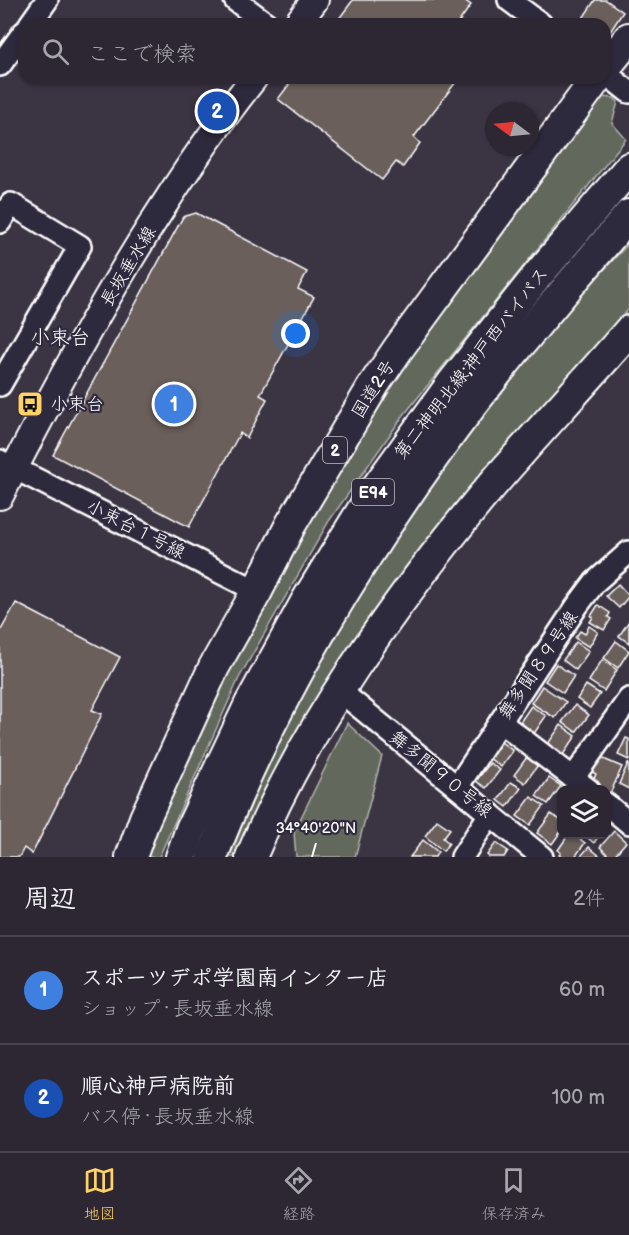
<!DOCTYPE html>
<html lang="ja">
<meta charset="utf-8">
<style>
:root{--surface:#2c2732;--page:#342f3a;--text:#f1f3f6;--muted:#a6a5ac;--line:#48444d;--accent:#ffd166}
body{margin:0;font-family:"Balsamiq Sans","Klee One",sans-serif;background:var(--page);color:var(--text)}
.controls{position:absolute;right:18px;bottom:18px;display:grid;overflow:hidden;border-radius:12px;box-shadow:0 2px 4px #0004}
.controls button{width:54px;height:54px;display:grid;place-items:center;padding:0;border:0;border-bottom:2px solid var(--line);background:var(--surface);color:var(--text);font:30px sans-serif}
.compass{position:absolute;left:485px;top:102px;width:54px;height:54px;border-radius:50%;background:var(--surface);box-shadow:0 2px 4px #0004;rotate:286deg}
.you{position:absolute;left:296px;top:334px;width:21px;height:21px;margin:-15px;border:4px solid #fff;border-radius:50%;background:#1a73e8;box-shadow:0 0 0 9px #1a73e833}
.badge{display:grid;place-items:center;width:39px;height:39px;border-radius:50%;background:var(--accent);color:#fff;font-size:20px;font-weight:700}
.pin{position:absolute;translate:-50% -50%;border:3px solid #fff;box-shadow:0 2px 6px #0006}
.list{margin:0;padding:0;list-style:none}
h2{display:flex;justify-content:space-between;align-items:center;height:78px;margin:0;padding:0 24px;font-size:26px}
h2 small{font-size:20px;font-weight:400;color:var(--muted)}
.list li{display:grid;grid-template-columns:39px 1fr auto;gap:18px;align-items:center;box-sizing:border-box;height:108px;padding:0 24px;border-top:2px solid var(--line)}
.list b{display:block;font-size:22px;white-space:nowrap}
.list p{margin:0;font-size:20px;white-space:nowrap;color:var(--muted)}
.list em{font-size:20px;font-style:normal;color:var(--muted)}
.icon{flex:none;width:33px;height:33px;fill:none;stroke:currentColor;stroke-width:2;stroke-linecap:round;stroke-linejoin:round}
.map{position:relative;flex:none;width:629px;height:857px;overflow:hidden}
.search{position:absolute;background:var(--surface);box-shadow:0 2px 4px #0004;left:18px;right:18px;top:18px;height:66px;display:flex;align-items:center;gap:15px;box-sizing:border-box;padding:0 21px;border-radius:18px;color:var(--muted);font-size:22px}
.sheet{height:294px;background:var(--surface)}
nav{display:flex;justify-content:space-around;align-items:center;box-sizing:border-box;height:84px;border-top:2px solid var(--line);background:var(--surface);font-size:16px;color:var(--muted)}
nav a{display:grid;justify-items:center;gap:3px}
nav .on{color:var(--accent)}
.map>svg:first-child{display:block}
</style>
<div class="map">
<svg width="629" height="857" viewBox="0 0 629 857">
<rect width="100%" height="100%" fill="#3b3443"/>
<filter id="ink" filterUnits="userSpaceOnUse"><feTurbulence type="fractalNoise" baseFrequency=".0167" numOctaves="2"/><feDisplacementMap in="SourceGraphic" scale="12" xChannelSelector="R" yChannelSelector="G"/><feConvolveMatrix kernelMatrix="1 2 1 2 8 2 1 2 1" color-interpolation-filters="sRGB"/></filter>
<g filter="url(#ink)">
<g fill="#63685b" stroke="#b1b4ad" stroke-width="1.5">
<polygon points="599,97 614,98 618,102 612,123 626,139 403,416 329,521 239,678 159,857 143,857 237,646 408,355"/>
<polygon points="629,243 629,309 437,527 348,651 239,857 227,857 248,803 317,665 385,550 466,434 549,329"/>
<polygon points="347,723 382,756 355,857 296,857 294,832"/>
</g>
<g fill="#6b5e5a" stroke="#fff" stroke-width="1.5">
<polygon points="353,0 464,0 471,5 458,23 460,24 335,24"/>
<polygon points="595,0 606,0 623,12 606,38 605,24 585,24 581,21"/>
<polygon points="294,78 459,78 414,137 420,143 403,167 396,162 382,180 278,99"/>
<polygon points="196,213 307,272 298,289 314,297 260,395 267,399 247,438 240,433 189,527 53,455 183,217"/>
<polygon points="618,584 629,596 619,608 606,596"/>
<polygon points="16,603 120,657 92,710 102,714 32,854 24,848 19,857 0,857 0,632"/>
<polygon points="598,605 610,613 608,617 611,619 604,630 590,622 593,617 591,616"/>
<polygon points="629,621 629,643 619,636"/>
<polygon points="589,626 598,632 589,647 575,638 580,631 585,634"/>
<polygon points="616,641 629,651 618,668 604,658"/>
<polygon points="576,642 589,651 576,670 563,660"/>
<polygon points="602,660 617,670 604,691 589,681"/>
<polygon points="556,664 574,676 563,693 545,681"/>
<polygon points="586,685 600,694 590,708 577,699"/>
<polygon points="542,686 566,702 555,718 531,703"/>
<polygon points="575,705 589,715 576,732 562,722"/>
<polygon points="531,706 546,716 533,735 518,725"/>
<polygon points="561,725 576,736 562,756 547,745"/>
<polygon points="626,738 629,739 629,760 618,755"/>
<polygon points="501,742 513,751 501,767 489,758"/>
<polygon points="527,757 538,765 525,783 514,775"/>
<polygon points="599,757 622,767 610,794 606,792 606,790 600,790 591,785 596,774 592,772"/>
<polygon points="490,763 500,770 486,788 476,781"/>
<polygon points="628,763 629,764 629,789 619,784"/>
<polygon points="549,778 561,786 548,804 536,796"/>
<polygon points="511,782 521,788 507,807 498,800"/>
<polygon points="531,797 544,806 530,825 517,816"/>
<polygon points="551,814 562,821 562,830 552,844 537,833"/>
<polygon points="437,820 450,829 443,838 449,843 443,851 425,836"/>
<polygon points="614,831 626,842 613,857 610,857 600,847"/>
<polygon points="569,834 573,834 585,843 575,857 561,857 559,855 561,853 558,850"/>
<polygon points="583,834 600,834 594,843"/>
<polygon points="423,840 438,852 435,857 410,857"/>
<polygon points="496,843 508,851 504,857 489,857 487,855"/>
<polygon points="589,847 601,857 580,857"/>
</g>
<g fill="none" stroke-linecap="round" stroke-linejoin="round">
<g stroke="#fff" stroke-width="26">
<g id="minor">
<polyline points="235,0 267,24"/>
<polyline points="509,0 541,24"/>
<polyline points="30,24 47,0"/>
<polyline points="0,65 24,32"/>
<polyline points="605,73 629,92"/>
<polyline points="0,222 11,204 80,246 0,385"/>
<polyline points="0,461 257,591"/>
<polyline points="340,691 542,857"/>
<polyline points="500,722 589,790"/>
<polyline points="574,777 629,699"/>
<polyline points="457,787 577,606 595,582 629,552"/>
<polyline points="606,804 629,823"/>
<polyline points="462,857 490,814"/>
</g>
</g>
<g stroke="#fff" stroke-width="30">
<g id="major">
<polyline points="297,24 315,0"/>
<path d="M0,496C73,353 155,204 254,78"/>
</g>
</g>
<g stroke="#fff" stroke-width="34">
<g id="highway">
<polyline points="605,68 629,38"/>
<polyline points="131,857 145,818 214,667 257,591 291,524 375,383 398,349 597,78"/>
<polyline points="181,857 191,829 250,704 307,600 374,491 453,382 538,275 629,168"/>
<path d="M212,857C274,695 370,539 475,401C524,337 577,276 629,215"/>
<path d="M251,857C306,726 391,607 481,498C529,441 581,387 629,331"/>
</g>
</g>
<use href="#minor" stroke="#2f2a3d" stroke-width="21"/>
<use href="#major" stroke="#2f2a3d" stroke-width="26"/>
<use href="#highway" stroke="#2f2a3d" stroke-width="30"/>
</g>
</g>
<path fill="none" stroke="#fff" stroke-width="2" d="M312,857L316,843"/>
<defs>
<g id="bus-square" transform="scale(1.35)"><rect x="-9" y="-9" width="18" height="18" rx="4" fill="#ffd166" stroke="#2f2a3d"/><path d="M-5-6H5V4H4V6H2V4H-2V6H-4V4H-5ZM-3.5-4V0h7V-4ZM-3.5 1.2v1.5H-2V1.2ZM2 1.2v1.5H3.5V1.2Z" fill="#111"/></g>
</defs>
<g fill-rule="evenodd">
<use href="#bus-square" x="30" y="404"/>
</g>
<g text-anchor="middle" stroke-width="4.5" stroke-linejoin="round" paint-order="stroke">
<g fill="#2f2a3d" stroke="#c1bfc5" stroke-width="1.5">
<rect x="323" y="437" width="24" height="26" rx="4.5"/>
<rect x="352" y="479" width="42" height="26" rx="4.5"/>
</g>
<g font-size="16" font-weight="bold" fill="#fff">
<text x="335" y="456">2</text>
<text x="373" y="498">E94</text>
</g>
<g font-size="18" fill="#fff" stroke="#2f2a3d">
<text transform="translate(128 266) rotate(-59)" y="6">長坂垂水線</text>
<text transform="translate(471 363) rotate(-52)" y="6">第二神明北線;神戸西バイパス</text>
<text transform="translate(373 389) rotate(-58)" y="6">国道2号</text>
<text transform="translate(136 529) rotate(27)" y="6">小束台１号線</text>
<text transform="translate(538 665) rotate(-56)" y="6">舞多聞８９号線</text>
<text transform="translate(441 774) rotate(39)" y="6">舞多聞９０号線</text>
</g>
<g font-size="18" fill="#fff" stroke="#2f2a3d" text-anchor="start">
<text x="50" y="410">小束台</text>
</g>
<g font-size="20" fill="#fff" stroke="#2f2a3d">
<text x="60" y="344">小束台</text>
</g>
</g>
<g font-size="15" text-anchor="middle" fill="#fff" stroke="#2f2a3d" stroke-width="4.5" stroke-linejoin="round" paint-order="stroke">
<text x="316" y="833">34°40'20"N</text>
</g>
</svg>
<div class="controls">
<button><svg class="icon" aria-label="layers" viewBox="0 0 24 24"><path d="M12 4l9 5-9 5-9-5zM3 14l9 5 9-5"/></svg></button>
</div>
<svg class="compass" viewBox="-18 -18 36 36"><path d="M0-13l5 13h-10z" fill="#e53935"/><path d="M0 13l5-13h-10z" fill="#a6a5ac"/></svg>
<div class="you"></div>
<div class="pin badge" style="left:174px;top:404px;background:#3f7fe0">1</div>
<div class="pin badge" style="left:217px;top:111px;background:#1a4fb4">2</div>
<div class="search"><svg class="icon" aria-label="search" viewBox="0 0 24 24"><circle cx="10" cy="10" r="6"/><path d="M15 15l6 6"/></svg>ここで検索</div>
</div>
<section class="sheet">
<h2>周辺<small>2件</small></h2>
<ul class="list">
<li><span class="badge" style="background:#3f7fe0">1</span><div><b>スポーツデポ学園南インター店</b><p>ショップ · 長坂垂水線</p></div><em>60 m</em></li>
<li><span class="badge" style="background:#1a4fb4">2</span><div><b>順心神戸病院前</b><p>バス停 · 長坂垂水線</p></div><em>100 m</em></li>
</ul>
</section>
<nav>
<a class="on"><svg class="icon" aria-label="map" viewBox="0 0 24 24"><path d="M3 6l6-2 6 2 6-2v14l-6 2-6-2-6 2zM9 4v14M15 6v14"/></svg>地図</a>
<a><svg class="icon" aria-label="directions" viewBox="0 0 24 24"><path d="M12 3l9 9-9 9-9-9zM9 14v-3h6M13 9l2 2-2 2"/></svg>経路</a>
<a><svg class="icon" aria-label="saved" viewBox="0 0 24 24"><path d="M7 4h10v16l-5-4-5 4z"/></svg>保存済み</a>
</nav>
